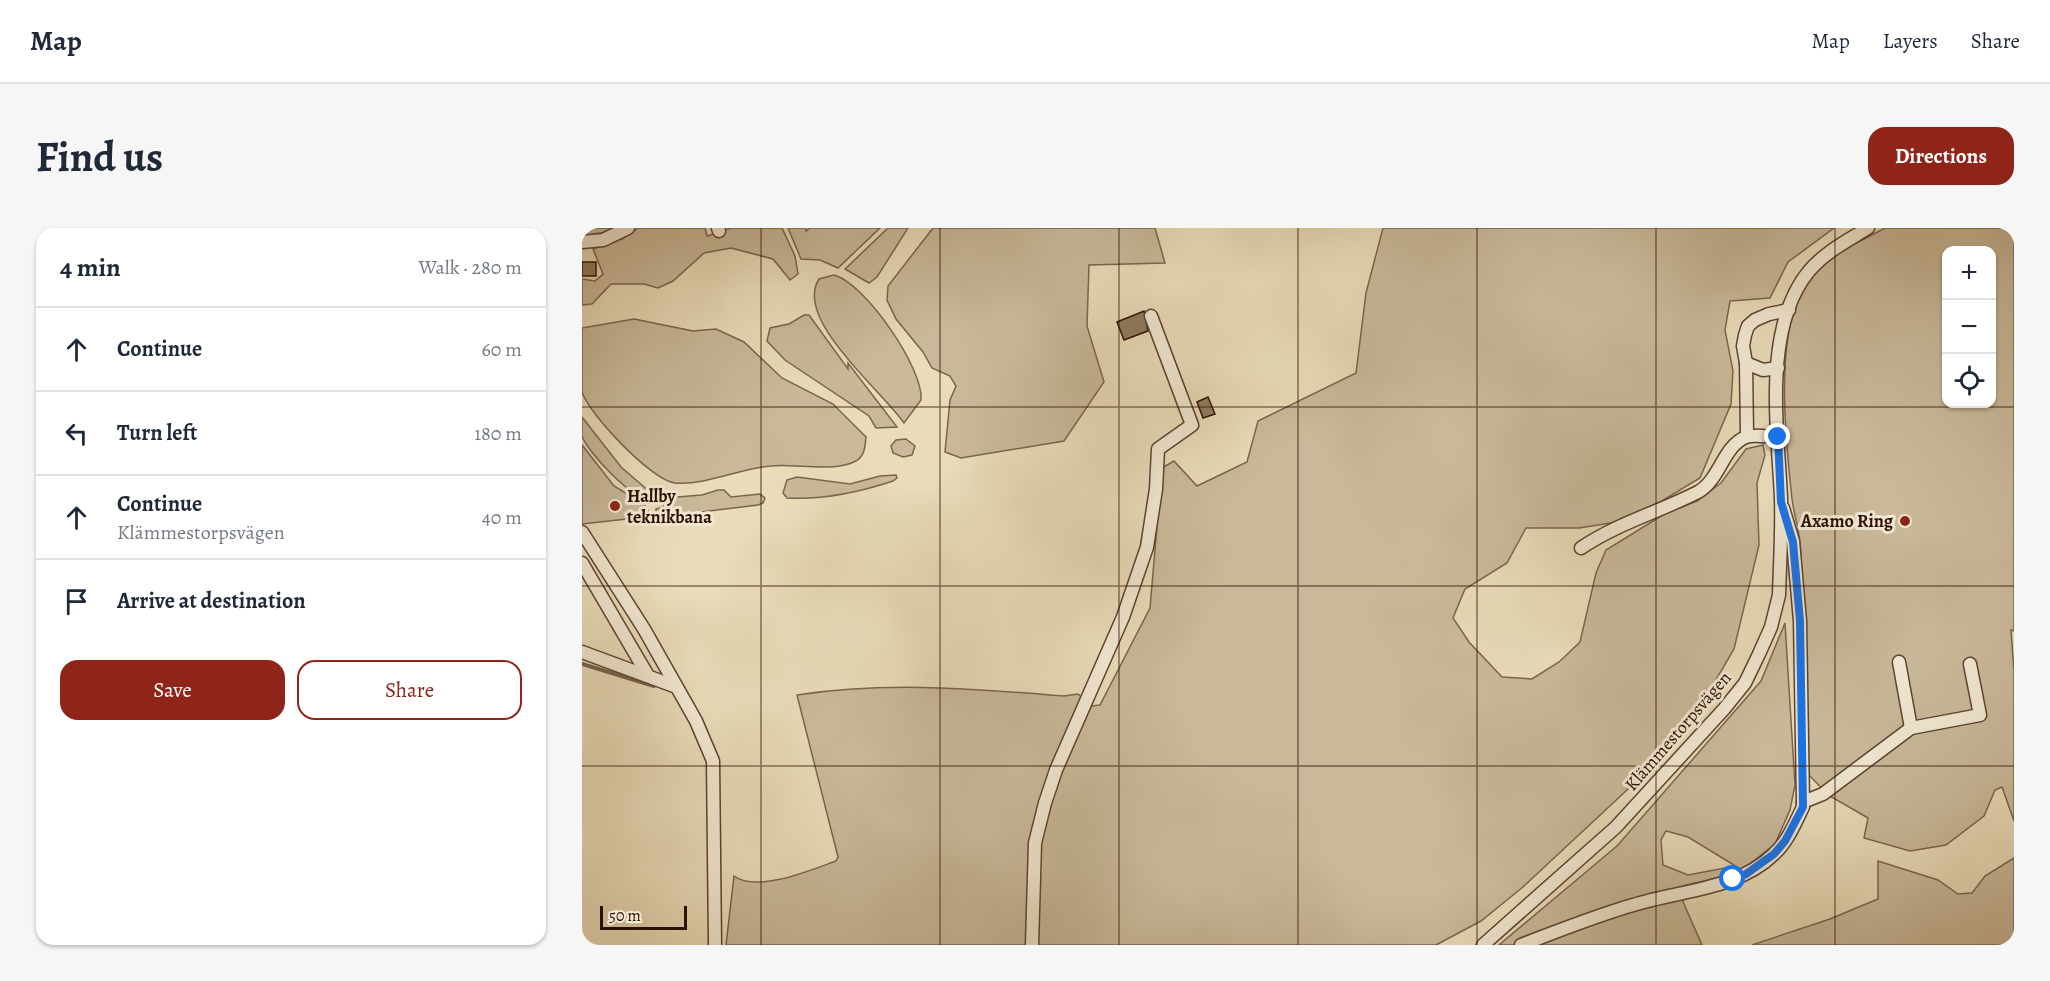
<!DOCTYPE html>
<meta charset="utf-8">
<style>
:root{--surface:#fff;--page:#f6f6f7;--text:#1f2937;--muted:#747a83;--line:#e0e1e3;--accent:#8f2418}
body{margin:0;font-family:Alegreya,serif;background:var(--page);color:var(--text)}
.controls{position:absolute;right:18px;top:18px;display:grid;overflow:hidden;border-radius:12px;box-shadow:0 2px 4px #0004}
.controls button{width:54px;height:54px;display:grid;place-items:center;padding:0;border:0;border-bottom:2px solid var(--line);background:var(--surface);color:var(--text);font:30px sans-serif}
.scale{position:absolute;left:18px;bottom:15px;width:87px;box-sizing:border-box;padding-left:6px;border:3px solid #2d1002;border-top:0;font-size:16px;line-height:21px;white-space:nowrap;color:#2d1002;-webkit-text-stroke:4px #f1e8d2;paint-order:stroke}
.stop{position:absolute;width:18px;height:18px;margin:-14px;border:4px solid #1a73e8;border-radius:50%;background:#fff}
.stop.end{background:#1a73e8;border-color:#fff;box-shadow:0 2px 6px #0008}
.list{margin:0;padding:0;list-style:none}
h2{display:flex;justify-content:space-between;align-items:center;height:78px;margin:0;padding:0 24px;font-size:26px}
h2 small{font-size:20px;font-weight:400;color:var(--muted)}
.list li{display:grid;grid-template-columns:39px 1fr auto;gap:18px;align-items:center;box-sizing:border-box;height:84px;padding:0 24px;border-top:2px solid var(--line)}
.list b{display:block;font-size:22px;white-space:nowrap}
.list p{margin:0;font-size:20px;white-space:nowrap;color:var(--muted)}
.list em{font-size:20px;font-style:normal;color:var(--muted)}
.actions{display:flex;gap:12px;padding:18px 24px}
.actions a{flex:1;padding:14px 0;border:2px solid var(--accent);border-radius:18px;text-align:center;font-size:21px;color:var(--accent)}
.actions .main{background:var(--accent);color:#fff}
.icon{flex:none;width:33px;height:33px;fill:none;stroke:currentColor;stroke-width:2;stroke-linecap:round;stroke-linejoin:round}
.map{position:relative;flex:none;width:1432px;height:717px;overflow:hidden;border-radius:18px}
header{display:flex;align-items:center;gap:36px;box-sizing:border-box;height:84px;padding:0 30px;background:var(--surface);border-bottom:2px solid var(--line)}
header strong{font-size:28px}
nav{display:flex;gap:33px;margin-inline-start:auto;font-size:21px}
.intro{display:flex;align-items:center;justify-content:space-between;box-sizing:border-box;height:144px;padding:0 36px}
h1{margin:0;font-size:42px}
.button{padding:15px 27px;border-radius:18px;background:var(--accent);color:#fff;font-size:21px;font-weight:700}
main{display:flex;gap:36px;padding:0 36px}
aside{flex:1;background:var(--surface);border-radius:18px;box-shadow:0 2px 4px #0004}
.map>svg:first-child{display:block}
</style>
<header>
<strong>Map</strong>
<nav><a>Map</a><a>Layers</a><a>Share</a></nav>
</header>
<div class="intro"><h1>Find us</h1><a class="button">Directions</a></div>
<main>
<aside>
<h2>4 min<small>Walk · 280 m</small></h2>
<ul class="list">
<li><svg class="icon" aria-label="ahead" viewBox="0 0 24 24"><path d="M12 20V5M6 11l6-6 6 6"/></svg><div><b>Continue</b></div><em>60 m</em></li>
<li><svg class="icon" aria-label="left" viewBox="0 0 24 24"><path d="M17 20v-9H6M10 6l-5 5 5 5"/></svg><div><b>Turn left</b></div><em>180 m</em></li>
<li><svg class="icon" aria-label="ahead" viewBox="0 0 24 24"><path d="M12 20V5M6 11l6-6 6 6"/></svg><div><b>Continue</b><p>Klämmestorpsvägen</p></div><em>40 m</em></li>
<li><svg class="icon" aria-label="arrive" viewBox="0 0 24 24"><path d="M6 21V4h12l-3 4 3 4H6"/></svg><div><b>Arrive at destination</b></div></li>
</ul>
<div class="actions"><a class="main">Save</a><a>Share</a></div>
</aside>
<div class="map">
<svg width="1432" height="717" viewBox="0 0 1432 717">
<rect width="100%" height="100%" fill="#e9dcb9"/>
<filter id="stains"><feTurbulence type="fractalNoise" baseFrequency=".00333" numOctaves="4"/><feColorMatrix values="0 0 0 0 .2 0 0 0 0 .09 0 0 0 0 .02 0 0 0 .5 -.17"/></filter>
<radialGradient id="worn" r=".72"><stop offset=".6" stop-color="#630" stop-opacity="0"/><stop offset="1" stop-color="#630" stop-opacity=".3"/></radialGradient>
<g fill="#c9b99a" stroke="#7b644e" stroke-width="1.5" fill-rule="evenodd">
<polygon points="0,0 34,0 25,4 0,8"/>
<polygon points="56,0 123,0 125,8 149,0 200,0 213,28 216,46 208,52 191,31 149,20 122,25 91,53 76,60 62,56 29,56 10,76 0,77 0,51 13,53 21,46 11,21 40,11"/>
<polygon points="206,0 224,0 224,3 228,0 298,0 256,40 238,32 219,31"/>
<polygon points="306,0 326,0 295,49 287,55 263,41"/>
<polygon points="351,0 573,0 583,35 507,37 505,98 522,154 482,213 379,230 363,224 368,172 374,158 368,148 350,140 341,124 314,91 305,72 306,58"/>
<path d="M801,0H1252L1206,34L1188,70L1148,73L1143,102L1151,143L1149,176L1118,250L1048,292L997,300H944L925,335L883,361L871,390L887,414L920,449L950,451L977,434L998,414L1014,345L1024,322L1084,285L1115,273L1139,255L1164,221L1181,217L1183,227L1175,255L1177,317L1152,421L1124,469L1060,548L941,659L899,693L854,717H144L152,648C175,665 229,642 254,633L256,629L215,467C306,453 391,461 482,468L496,466L509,478L518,477L568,380L580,240L592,233L615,258L665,234L676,193L774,145L784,65Z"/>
<path d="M1303,0H1432V403L1429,402L1432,444V593L1420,559L1413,562L1402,588L1364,617L1328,623L1282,610L1286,590L1246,567L1227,547C1224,470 1224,393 1218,316C1217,301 1212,286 1210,271C1204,216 1193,114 1219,64C1238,27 1269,19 1303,0ZM1364,22H1410V176H1364Z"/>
<path d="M252,47C283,55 342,141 339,172L322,195C300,163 211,91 237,51Z"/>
<polygon points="222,87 227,87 266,141 266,135 315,199 294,200 287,188 203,132 185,113 188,100 207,96"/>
<path d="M52,91L111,103L134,101L162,114L200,150L251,176L284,209C283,218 283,228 274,233C252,245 212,235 188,238C156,241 126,257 93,255C70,253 6,185 0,164C0,151 0,115 0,100Z"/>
<path d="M0,189L39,239L68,264V272C50,271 6,225 0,208C0,203 0,194 0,189Z"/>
<polygon points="324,211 333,218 330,227 321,229 311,225 309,218 314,212"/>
<polygon points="0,217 32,258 62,276 68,286 54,290 0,296"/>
<path d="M314,247L315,250L311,253C278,264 240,272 205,270L201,265L205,252L215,249L268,256L298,248Z"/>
<polygon points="136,262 142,262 149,269 178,266 183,270 181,275 176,277 78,289 74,287 74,281 81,279 83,274 81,266 95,269 120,267"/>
<polygon points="1203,395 1213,557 1208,582 1193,616 1160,642 1106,609 1084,603 1079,612 1081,637 1106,647 1148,639 1154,645 1095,660 1120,717 917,717 1035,618 1179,453"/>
<polygon points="1432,630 1432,717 1170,717 1248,691 1296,671 1296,633 1356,652 1376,666 1390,665 1403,648"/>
</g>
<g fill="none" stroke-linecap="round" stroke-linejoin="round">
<polyline stroke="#77614b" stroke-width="4" points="0,436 72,458"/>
</g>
<g fill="#8f7a61" stroke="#2d1002" stroke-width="1.5">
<rect x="0" y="34" width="14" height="14"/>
<polygon points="562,83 566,103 542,112 535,94"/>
<polygon points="626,169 633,186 621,190 615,174"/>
</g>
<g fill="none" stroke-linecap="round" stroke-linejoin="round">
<g stroke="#5c4330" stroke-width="15">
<g id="minor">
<polyline points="136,0 137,3"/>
<polyline points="0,14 21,12 46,0"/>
<polyline points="1164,135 1181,142 1196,140"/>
<polyline points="1165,208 1164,135 1161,118 1163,107 1166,98 1173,92 1187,86 1207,82"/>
<polyline points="0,304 62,401 114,493 131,533 133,717"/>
<path d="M999,320C1036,295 1077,284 1116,264C1138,252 1141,218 1164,209C1172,206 1187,209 1196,209"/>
<polyline points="0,335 65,446"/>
<polyline points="0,424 92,458"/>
<polyline points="1317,434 1329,500"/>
<polyline points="1221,574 1241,566 1329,500 1398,487 1388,436"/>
<polyline points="450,717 453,615 463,575 474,542 541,389 565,319 574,261 576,221 610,197 569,88"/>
<path d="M901,717L1034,599L1142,481L1163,455L1177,426L1189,399L1197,367C1198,335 1200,302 1199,270C1196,202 1180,100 1227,43C1243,24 1265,13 1286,0"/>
<path d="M939,717C976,703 1013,688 1051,677C1099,662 1155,662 1192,626C1206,613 1213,595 1221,579V574L1218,393L1211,313L1201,280"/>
</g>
</g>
<use href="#minor" stroke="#f1e8d2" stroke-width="12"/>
</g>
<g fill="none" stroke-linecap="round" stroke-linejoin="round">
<polyline stroke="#1a73e8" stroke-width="8" points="1151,651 1164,646 1192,626 1203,613 1221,579 1218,393 1211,314 1199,274 1196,209"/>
</g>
<path fill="none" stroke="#2d1002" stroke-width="1.5" stroke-opacity="0.55" d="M179,0V717M358,0V717M537,0V717M716,0V717M895,0V717M1074,0V717M1253,0V717M0,179H1432M0,358H1432M0,538H1432"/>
<g fill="#8f2418" stroke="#f1e8d2" stroke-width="2">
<circle cx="33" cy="278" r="6"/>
<circle cx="1323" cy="293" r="6"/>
</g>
<g text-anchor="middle" stroke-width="6" stroke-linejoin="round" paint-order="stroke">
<g font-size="18" font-weight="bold" fill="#2d1002" stroke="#f1e8d2" text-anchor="start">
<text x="45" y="274">Hallby<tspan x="45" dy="21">teknikbana</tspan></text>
<text x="1311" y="299" text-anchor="end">Axamo Ring</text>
</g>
<g font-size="18" fill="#2d1002" stroke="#f1e8d2">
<text transform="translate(1096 503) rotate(-49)" y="6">Klämmestorpsvägen</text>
</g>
</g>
<rect width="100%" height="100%" filter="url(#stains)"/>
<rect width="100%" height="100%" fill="url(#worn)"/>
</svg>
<div class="controls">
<button>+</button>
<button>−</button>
<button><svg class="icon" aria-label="locate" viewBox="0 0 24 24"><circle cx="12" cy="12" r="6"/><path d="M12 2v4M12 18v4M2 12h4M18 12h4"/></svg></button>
</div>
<div class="scale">50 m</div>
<div class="stop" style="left:1151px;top:651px"></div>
<div class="stop end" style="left:1196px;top:209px"></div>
</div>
</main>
